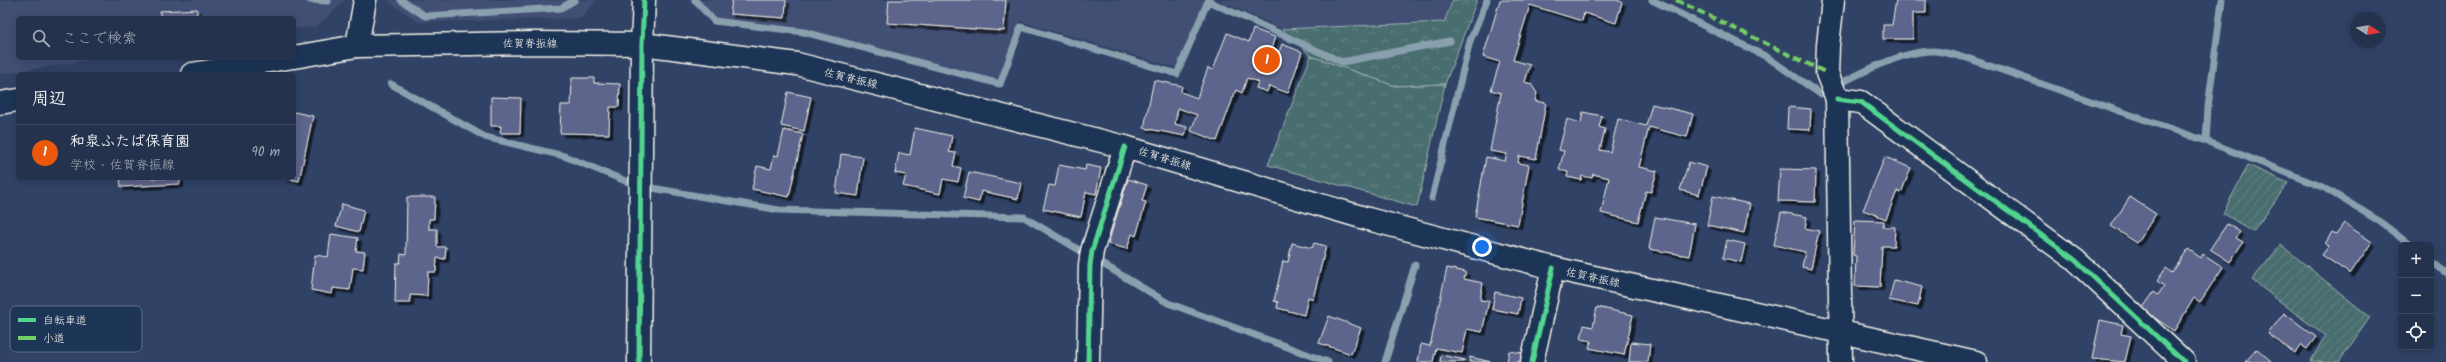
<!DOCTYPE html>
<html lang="ja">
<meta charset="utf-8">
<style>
:root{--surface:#24324d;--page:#303e57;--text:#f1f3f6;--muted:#a3aab6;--line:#414d65;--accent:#ea580c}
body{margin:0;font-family:Kalam,"Klee One",sans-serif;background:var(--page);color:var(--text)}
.controls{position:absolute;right:12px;bottom:12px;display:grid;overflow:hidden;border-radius:6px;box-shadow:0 2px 10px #0003}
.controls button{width:36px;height:36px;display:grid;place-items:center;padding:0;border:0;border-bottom:1px solid var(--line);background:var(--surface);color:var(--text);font:20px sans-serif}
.compass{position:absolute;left:2350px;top:12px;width:36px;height:36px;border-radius:50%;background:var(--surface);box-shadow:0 2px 10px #0003;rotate:101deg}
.you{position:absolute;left:1482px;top:247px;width:14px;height:14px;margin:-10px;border:3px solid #fff;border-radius:50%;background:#1a73e8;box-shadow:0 0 0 6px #1a73e833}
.badge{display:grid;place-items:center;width:26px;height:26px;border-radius:50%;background:var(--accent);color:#fff;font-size:13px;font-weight:700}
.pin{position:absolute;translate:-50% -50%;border:2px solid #fff;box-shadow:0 1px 4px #0006}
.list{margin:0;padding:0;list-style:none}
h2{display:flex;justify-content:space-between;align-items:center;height:52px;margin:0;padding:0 16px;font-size:17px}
h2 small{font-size:13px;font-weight:400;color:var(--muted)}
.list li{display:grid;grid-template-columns:26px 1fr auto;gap:12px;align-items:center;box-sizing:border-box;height:56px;padding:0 16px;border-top:1px solid var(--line)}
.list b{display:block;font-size:15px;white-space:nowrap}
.list p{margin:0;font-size:13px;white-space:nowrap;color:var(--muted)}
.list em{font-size:13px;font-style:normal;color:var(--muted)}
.icon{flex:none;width:22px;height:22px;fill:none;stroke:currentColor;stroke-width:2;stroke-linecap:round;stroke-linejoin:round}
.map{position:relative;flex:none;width:2446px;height:362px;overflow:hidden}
.search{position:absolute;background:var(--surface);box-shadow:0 2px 10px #0003;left:16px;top:16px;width:280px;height:44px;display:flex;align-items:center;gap:10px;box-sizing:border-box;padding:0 14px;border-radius:6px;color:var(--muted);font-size:15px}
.panel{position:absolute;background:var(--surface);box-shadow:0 2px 10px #0003;left:16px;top:72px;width:280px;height:108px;border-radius:6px}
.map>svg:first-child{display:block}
</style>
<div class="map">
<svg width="2446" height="362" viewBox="0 0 2446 362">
<defs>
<pattern id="forest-crowns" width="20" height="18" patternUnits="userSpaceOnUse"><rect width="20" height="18" fill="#4a6e70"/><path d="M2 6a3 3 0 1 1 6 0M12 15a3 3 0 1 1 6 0" fill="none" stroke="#658384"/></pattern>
<pattern id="park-tufts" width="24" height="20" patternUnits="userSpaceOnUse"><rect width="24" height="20" fill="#4a6e70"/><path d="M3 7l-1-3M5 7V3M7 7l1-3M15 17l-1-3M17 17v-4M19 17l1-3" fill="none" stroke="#658384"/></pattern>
<pattern id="garden-furrows" width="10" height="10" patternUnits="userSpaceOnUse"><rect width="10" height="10" fill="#4a6e70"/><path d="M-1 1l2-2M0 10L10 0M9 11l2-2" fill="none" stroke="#658384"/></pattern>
<filter id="shadow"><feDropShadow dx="3.5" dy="3.5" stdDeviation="0" flood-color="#0009"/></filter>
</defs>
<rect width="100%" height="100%" fill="#304367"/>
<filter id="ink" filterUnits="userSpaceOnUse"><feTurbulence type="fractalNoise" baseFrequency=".025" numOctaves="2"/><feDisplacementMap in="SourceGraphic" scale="8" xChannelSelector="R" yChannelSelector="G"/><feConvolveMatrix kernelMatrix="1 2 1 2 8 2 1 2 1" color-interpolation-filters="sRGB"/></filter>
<g filter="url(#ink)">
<g fill="#425074">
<polygon points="0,0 345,0 317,26 294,29 294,18 18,18 18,58 103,58 0,74"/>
<polygon points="387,0 597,0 581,18 419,22"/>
<polygon points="688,0 1205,0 1177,68 1020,21 999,88 805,35 712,24"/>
<polygon points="1219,0 1453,0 1444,22 1282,29"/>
</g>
<polygon fill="url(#forest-crowns)" stroke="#9fb0ac" points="1453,0 1477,0 1445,84 1395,86 1311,56 1282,29 1444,22"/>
<polygon fill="url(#park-tufts)" stroke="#9fb0ac" points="1311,56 1395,86 1445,84 1417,207 1268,165"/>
<g fill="url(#garden-furrows)" stroke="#9fb0ac">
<polygon points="2248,165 2288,183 2253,232 2223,213"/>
<polygon points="2281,245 2370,317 2339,362 2311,361 2325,336 2252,280"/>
</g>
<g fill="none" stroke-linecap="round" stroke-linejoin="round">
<g stroke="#89a0ae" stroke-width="7">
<polyline points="310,0 328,1"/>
<polyline points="401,0 425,16 561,8 575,0"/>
<polyline points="695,0 714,21 804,32 1000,84 1021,27 1177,74 1208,1 1342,62 1450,41"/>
<path d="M1652,0L1767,57L1820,94C1851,78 1898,51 1933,51C1944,51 1956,56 1967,58L2206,141L2323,187L2379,221L2410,245"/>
<polyline points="391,84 485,137 564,156 628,182"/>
<polyline points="2206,141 2208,107 2222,0"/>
<polyline points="652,188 779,210 1024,217 1168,303 1328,362"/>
<polyline points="1432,198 1470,41 1487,0"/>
<polyline points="2431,261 2446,273"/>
<polyline points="1385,362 1415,265"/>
</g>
</g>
<g fill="#5d658c" stroke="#f4f1e8" filter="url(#shadow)">
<polygon points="732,0 786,0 785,18 730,14"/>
<polygon points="889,0 1006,0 1004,31 887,23"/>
<polygon points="1500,0 1616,0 1622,2 1616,23 1584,13 1582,21 1530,5 1513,60 1530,65 1525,82 1531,84 1537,93 1535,101 1546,103 1536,159 1519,156 1518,163 1529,165 1518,225 1475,217 1486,157 1505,161 1507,154 1490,151 1501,93 1491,90 1500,62 1483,57"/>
<polygon points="1896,0 1926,0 1926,13 1913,13 1913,39 1883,39 1883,25 1892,25"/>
<polygon points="197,9 197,18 160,18 160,11"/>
<polygon points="1253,29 1275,37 1271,49 1279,52 1282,44 1302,52 1288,93 1269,86 1267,92 1256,88 1258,82 1247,78 1242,93 1236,90 1217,141 1191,131 1197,115 1178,108 1175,124 1187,127 1185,136 1144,128 1154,80 1182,86 1181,92 1197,98 1208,68 1213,70 1227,33 1249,42"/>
<polygon points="572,78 594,78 594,83 620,84 619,107 610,107 609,134 560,133 561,105 571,105"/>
<polygon points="788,92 811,97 804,131 781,126"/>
<polygon points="491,97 521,98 520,133 500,133 501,126 491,126"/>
<polygon points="1652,104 1693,114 1687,137 1649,127 1639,167 1657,171 1651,192 1646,191 1638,222 1601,213 1609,178 1593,174 1592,178 1582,176 1581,180 1567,177 1568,172 1559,170 1564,151 1559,150 1567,119 1581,123 1583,112 1602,116 1599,127 1605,129 1600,150 1610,152 1618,119 1646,126"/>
<polygon points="1788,107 1811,109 1810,130 1787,129"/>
<polygon points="294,112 313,116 299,181 283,178 294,178"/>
<polygon points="915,128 952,136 949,152 956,153 953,166 961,168 958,182 943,179 940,194 903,186 906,175 895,173 899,153 910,155"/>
<polygon points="784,130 803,134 789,197 752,189 757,166 771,169 774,155 778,156"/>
<polygon points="841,154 863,157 858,196 836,193"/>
<polygon points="1885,157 1911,168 1901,193 1897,191 1886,219 1863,210"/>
<polygon points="1689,162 1707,167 1699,195 1680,190"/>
<polygon points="1059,165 1085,170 1086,165 1101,168 1096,194 1086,192 1081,217 1043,209 1049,185 1055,186"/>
<polygon points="1780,169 1816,170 1815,202 1778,201"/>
<polygon points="969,172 1021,183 1018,199 981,191 979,202 963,198"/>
<polygon points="120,178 180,178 180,184 121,187"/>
<polygon points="1128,179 1147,185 1142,201 1146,202 1136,236 1132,234 1127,249 1108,244"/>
<polygon points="1713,196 1750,204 1744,233 1707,225"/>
<polygon points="407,197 435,197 434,219 429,219 429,229 437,229 437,247 446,247 445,259 437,258 436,272 428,272 427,296 410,295 410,303 395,303 396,263 400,263 401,254 406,255"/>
<polygon points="2130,197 2156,214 2137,243 2111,226"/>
<polygon points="342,204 364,210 359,232 336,226"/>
<polygon points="1781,212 1807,217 1805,228 1819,231 1811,269 1802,267 1805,252 1774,245"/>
<polygon points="1655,217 1695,224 1689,256 1649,249"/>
<polygon points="1855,220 1884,221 1883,227 1895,227 1894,246 1882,246 1880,287 1855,286 1856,256 1853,255"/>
<polygon points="2344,223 2372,242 2350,274 2322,255 2329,246 2325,244 2332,232 2336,234"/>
<polygon points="2227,224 2240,232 2236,238 2243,242 2230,262 2210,249"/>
<polygon points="331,234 358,238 356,251 365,252 363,269 353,268 350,290 333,288 332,294 311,290 315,255 328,257"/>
<polygon points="1727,240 1745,244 1741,262 1723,258"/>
<polygon points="1292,243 1312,248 1314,243 1326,246 1313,299 1308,297 1304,315 1277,308 1278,302 1274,301 1283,261 1288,262"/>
<polygon points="2188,249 2201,258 2203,254 2223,267 2200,302 2194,298 2174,331 2142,309 2154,292 2158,295 2164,286 2157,281 2166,268 2172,273"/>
<polygon points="1447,268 1466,272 1464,279 1483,283 1480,300 1489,301 1482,332 1467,329 1462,353 1436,348 1433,362 1418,362 1421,344 1430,346"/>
<polygon points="1894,280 1922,287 1918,306 1889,300"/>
<polygon points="1495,292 1521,298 1518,314 1492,309"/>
<polygon points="1597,307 1633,315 1624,355 1589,348 1591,341 1581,339 1584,325 1593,327"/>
<polygon points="2284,313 2316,337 2307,349 2301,345 2295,353 2268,334"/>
<polygon points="1329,316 1361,328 1351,354 1319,343"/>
<polygon points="2100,320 2123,325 2121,334 2131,336 2125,362 2092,359"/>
<polygon points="1631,342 1650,344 1648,362 1629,362"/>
<polygon points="2257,349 2272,362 2245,362"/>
<polygon points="1509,351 1522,353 1520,362 1507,362"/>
<polygon points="1441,355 1465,360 1464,362 1440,362"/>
<polygon points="1470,357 1491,362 1469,362"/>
</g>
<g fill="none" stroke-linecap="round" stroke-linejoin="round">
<g stroke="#f4f1e8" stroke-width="25">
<g id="minor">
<polyline points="1833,0 1828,45 1827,73 1837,99 1841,362"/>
<polyline points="1837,99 1861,102 2075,260 2184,362"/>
<polyline points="639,362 642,44"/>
<polyline points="1088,362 1090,265 1092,251 1125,147"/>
<polyline points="1532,362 1553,268"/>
</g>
</g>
<g stroke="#f4f1e8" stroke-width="25">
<g id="tertiary">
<polyline points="642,44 644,0"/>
<polyline points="357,46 365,0"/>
</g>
</g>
<g stroke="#f4f1e8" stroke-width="25">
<g id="primary">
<polyline points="294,57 357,46 536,43 642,44 797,64 1125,147 1368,219 1553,268 1976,362"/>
<polyline points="192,74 287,58"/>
<polyline points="0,103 18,100"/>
</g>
</g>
<use href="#minor" stroke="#1d3557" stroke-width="22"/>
<use href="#tertiary" stroke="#1d3557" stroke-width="22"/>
<use href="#primary" stroke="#1d3557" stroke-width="22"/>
<polyline stroke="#74ce65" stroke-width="4" stroke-dasharray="8 4" stroke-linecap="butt" points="1676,0 1827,73"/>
<g stroke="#1d3557" stroke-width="8">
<g id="cycleway">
<polyline points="1837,99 1861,102 2075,260 2184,362"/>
<polyline points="639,362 642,44 644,0"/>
<polyline points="1088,362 1090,265 1092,251 1125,147"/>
<polyline points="1532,362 1553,268"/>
</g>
</g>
<use href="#cycleway" stroke="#53d58f" stroke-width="5"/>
</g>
</g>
<g text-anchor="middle" stroke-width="3.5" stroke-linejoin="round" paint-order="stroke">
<g font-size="11" fill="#f4f1e8" stroke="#1d3557">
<text x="530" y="47">佐賀脊振線</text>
<text transform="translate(851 78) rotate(14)" y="4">佐賀脊振線</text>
<text transform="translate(1165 158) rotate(17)" y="4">佐賀脊振線</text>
<text transform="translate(1593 277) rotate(13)" y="4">佐賀脊振線</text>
</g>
</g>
<rect x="10" y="306" width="132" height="46" rx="6" fill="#1d3557" stroke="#5e6d82" stroke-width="1"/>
<rect x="18" y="318" width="18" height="4" fill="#53d58f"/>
<rect x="18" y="336" width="18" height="4" fill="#74ce65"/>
<g font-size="11" fill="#f4f1e8">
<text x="43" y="324">自転車道</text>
<text x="43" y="342">小道</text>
</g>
</svg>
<div class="controls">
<button>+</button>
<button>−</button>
<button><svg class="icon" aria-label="locate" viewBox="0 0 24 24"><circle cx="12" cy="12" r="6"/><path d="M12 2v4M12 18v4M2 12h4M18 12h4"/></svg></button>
</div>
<svg class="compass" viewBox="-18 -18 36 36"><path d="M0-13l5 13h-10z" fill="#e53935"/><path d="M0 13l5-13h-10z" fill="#a3aab6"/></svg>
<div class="you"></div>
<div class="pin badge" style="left:1267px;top:60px">1</div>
<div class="search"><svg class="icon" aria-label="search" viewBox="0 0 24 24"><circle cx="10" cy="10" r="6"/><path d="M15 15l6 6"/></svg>ここで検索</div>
<section class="panel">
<h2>周辺<small></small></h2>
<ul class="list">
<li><span class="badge">1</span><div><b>和泉ふたば保育園</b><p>学校 · 佐賀脊振線</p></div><em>90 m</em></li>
</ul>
</section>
</div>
